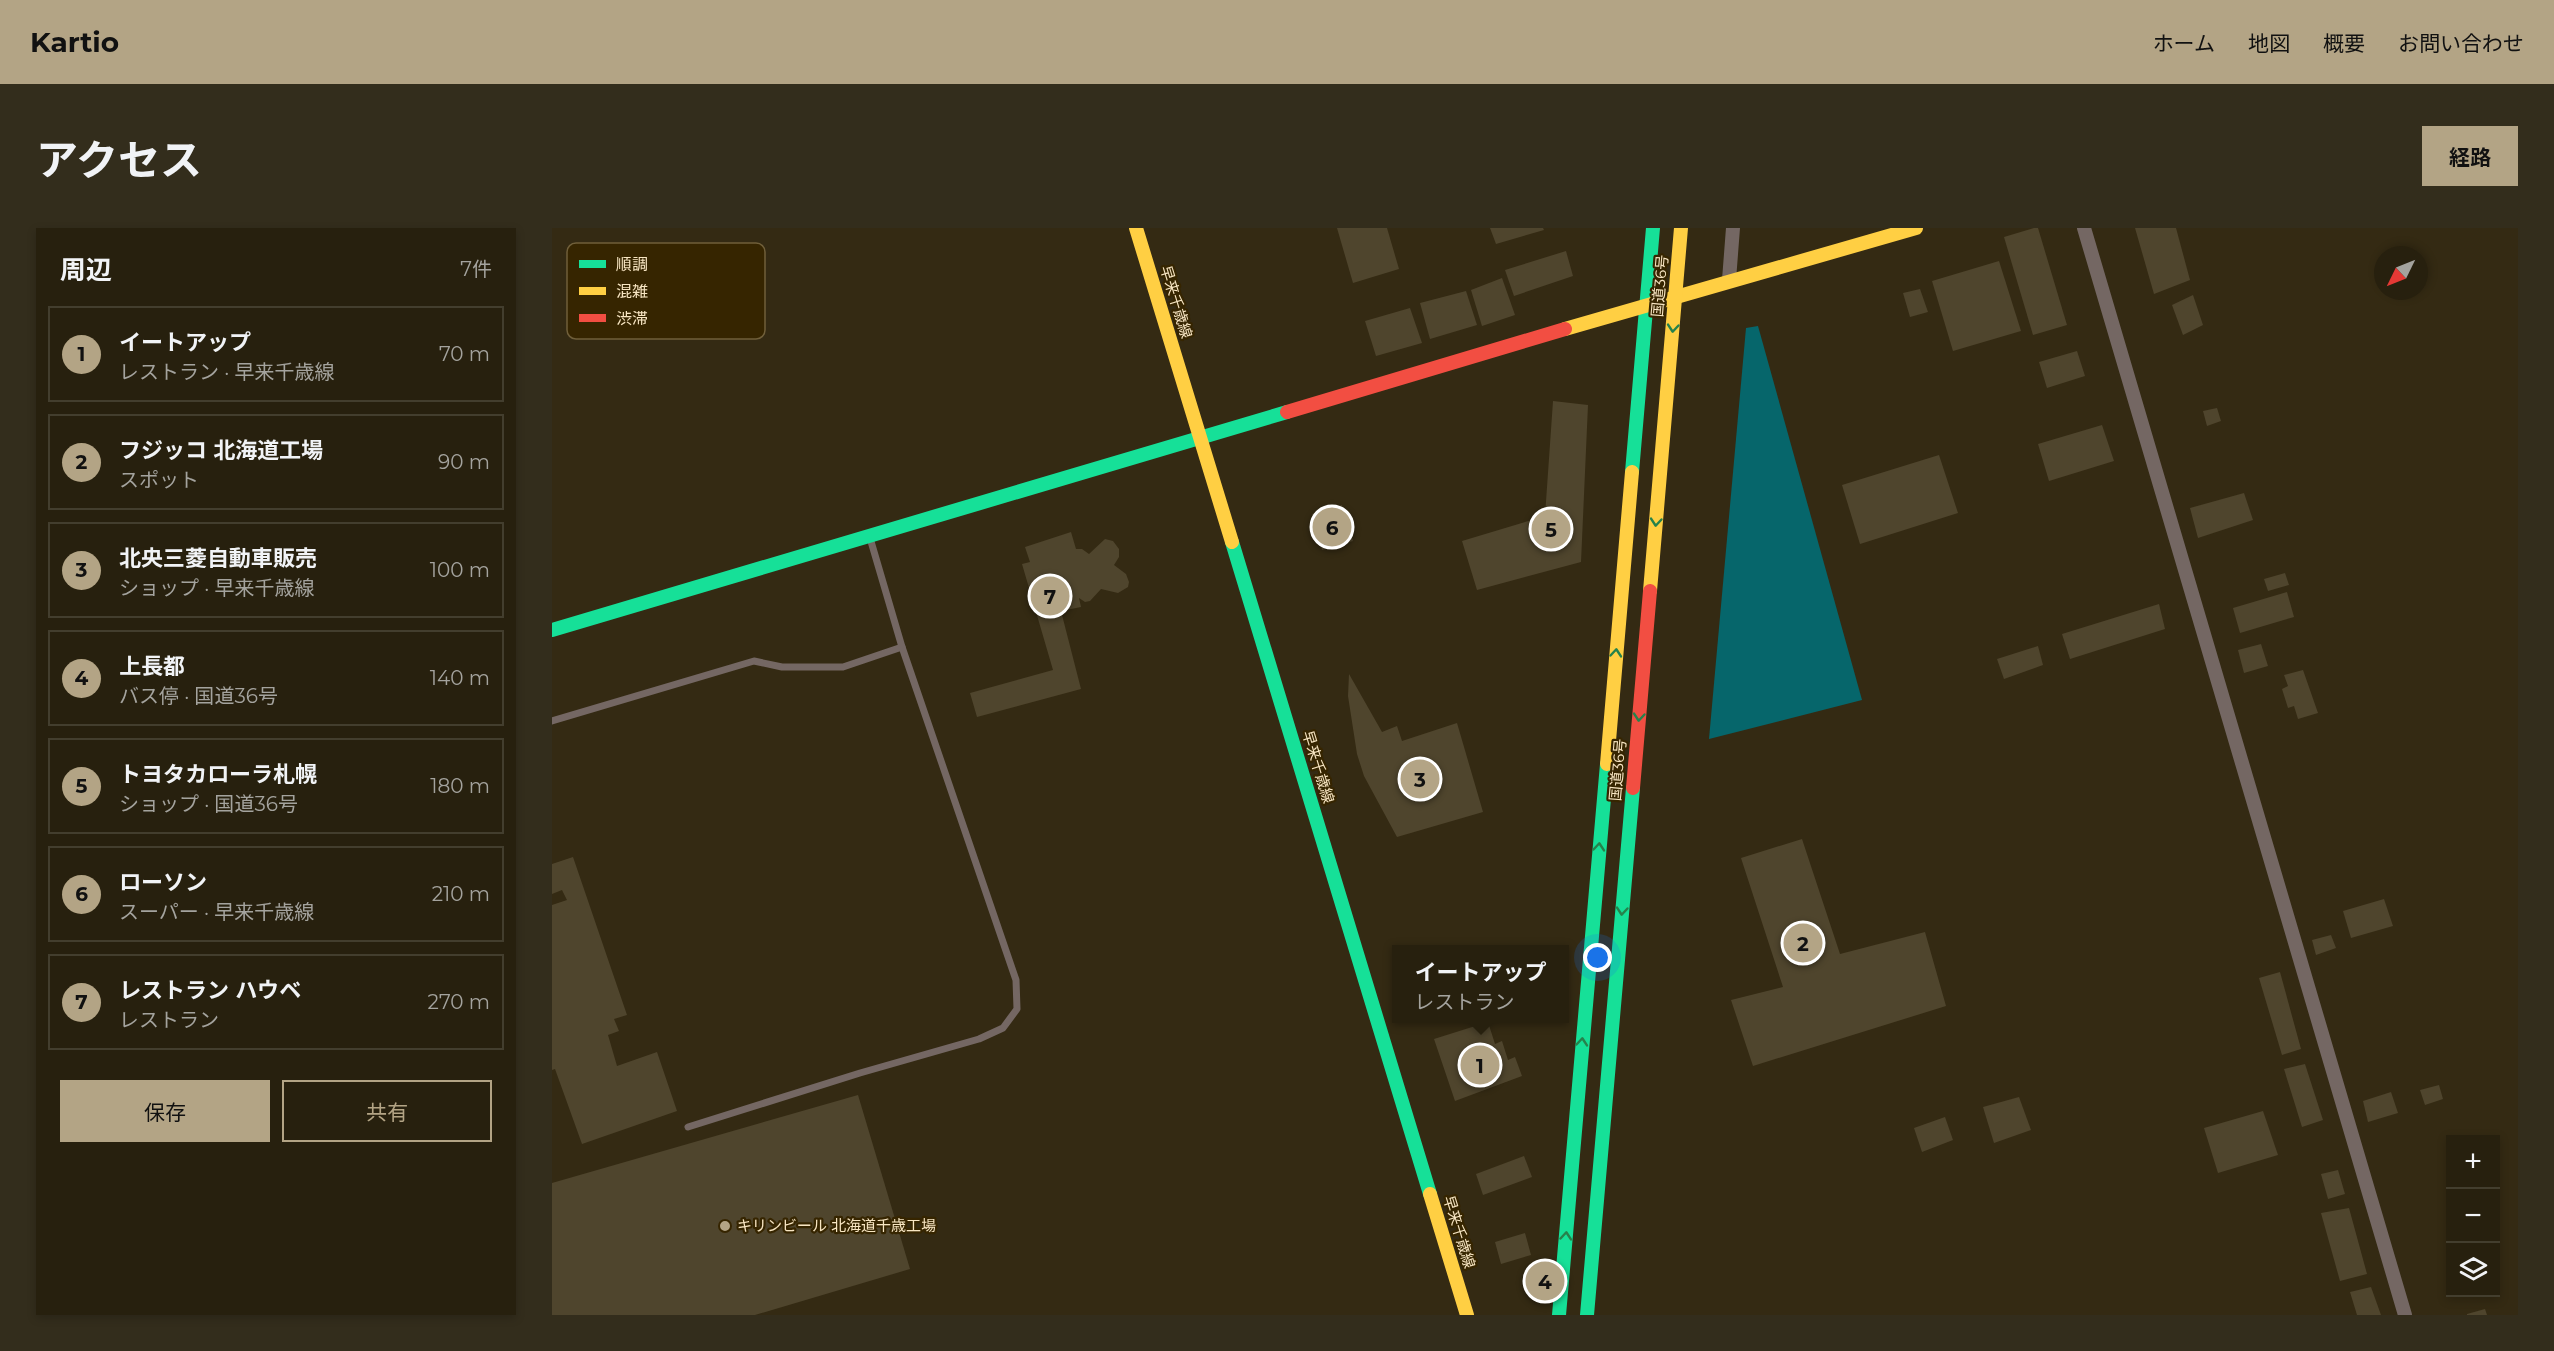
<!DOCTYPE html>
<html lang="ja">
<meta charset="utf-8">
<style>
:root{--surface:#27200e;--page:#332d1c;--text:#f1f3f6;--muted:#a4a39e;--line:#433e2e;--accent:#b3a485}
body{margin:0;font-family:Montserrat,"Noto Sans JP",sans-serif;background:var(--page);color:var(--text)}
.controls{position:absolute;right:18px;bottom:18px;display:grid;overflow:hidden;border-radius:0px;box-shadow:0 3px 9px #0003}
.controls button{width:54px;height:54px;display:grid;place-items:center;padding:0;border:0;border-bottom:2px solid var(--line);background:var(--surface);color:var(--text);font:30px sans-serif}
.compass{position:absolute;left:1822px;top:18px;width:54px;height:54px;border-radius:50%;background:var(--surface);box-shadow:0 3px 9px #0003;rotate:227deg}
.you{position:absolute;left:1046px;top:730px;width:21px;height:21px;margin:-15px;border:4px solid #fff;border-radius:50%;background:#1a73e8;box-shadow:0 0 0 9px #1a73e833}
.badge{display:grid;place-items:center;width:39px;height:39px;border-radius:50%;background:var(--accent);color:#111;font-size:20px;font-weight:700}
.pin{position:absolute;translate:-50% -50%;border:3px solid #fff;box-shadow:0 2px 6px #0006}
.popup{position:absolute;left:840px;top:717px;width:177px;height:78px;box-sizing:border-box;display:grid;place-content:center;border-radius:0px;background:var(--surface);filter:drop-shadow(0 2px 4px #0005);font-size:20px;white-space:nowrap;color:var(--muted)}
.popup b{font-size:22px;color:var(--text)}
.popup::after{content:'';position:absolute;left:50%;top:100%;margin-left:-12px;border:12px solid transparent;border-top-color:var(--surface)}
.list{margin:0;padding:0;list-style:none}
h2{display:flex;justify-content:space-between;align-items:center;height:78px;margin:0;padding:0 24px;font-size:26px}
h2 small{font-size:20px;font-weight:400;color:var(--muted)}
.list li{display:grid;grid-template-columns:39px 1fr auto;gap:18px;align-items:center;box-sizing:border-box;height:96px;margin:0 12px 12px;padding:0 12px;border:2px solid var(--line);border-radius:0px}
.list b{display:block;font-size:22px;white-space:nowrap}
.list p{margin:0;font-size:20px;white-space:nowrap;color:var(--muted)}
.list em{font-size:20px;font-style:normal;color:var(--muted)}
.actions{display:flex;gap:12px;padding:18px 24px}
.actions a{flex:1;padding:14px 0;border:2px solid var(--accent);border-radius:0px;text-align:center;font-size:21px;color:var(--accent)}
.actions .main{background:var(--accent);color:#111}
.icon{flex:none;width:33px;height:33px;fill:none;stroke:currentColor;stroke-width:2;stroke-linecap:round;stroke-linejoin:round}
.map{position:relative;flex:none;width:1966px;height:1087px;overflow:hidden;border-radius:0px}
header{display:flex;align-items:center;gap:36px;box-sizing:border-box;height:84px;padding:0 30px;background:var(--accent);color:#111}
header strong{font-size:28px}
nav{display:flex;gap:33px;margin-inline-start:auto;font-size:21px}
.intro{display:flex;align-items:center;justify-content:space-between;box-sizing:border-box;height:144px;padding:0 36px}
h1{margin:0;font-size:42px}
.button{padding:15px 27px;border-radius:0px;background:var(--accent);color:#111;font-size:21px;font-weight:700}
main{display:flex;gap:36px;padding:0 36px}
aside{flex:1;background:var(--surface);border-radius:0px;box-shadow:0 3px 9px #0003}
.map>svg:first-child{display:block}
</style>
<header>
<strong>Kartio</strong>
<nav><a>ホーム</a><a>地図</a><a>概要</a><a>お問い合わせ</a></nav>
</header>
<div class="intro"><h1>アクセス</h1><a class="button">経路</a></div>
<main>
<aside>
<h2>周辺<small>7件</small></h2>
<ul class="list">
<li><span class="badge">1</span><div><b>イートアップ</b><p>レストラン · 早来千歳線</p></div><em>70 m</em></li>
<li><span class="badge">2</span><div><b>フジッコ 北海道工場</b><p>スポット</p></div><em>90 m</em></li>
<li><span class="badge">3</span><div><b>北央三菱自動車販売</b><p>ショップ · 早来千歳線</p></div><em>100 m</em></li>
<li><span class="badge">4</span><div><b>上長都</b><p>バス停 · 国道36号</p></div><em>140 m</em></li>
<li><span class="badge">5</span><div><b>トヨタカローラ札幌</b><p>ショップ · 国道36号</p></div><em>180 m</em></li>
<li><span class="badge">6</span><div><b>ローソン</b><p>スーパー · 早来千歳線</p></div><em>210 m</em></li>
<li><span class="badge">7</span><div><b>レストラン ハウベ</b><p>レストラン</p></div><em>270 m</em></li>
</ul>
<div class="actions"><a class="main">保存</a><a>共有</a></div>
</aside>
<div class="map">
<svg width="1966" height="1087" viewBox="0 0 1966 1087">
<rect width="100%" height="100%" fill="#342a13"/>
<polygon fill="#06666b" points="1206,98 1310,472 1157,511 1194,100"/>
<g fill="#4f452d">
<polygon points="785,0 835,0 847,41 801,55"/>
<polygon points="938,0 991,0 992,2 944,16"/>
<polygon points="1482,0 1486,0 1515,97 1481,107 1452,9"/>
<polygon points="1583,0 1624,0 1638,52 1602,66"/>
<polygon points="1014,23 1021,48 962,68 953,42"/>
<polygon points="1447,33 1469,103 1401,123 1380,53"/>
<polygon points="950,50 963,87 930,98 919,62"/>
<polygon points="1368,61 1376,84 1358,89 1351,65"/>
<polygon points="914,63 925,97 878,111 868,75"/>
<polygon points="1641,67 1651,97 1631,107 1620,77"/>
<polygon points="858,80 870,115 824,128 813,93"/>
<polygon points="1525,123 1533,148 1495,160 1487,134"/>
<polygon points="1001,173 1036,177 1029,334 925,362 910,313 993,288"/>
<polygon points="1665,180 1669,193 1655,198 1651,183"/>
<polygon points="1550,197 1562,233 1497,253 1486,216"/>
<polygon points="1387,227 1406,285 1308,316 1290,257"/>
<polygon points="1692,265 1701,292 1646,310 1638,280"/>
<polygon points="790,277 801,313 770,322 760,286"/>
<polygon points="519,304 524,321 530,321 537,326 553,311 561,313 567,321 567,329 562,337 574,346 577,354 576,359 566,365 549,361 538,373 533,374 527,370 529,379 509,383 529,461 425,489 418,465 501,442 470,336 478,334 473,319"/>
<polygon points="1733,345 1737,357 1716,363 1712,351"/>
<polygon points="1735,364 1742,389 1688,405 1681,380"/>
<polygon points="1607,376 1613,401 1518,431 1510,406"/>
<polygon points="1709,416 1716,438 1692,445 1686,422"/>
<polygon points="1486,418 1491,437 1452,451 1445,431"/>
<polygon points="1751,442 1766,485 1746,491 1742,478 1736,480 1730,461 1736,458 1732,447"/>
<polygon points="797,446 830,504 845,498 850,513 905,495 931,584 845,609 812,548 805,526 796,468"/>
<polygon points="1250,611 1288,726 1373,704 1394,778 1201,838 1179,772 1231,759 1189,630"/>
<polygon points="21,629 75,787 62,791 67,803 56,807 65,838 105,824 125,883 30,916 3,841 0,842 0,677 15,672 10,662 0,666 0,636"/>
<polygon points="1832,671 1841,698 1799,710 1791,683"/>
<polygon points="1779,707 1784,720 1764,727 1760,712"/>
<polygon points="1728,744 1749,821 1730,827 1707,750"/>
<polygon points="936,794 943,816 950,813 956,832 963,829 970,848 903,873 882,811"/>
<polygon points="1753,836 1771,892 1750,899 1732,841"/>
<polygon points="1887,857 1891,871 1873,877 1868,862"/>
<polygon points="1839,864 1846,885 1816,894 1811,873"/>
<polygon points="306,867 358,1041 203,1087 0,1087 0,955"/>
<polygon points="1467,869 1479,902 1442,915 1431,879"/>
<polygon points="1711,883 1726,927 1666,945 1652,900"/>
<polygon points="1393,889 1401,912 1370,924 1362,900"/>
<polygon points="972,928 980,949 931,967 924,946"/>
<polygon points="1786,942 1793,966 1776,971 1769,946"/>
<polygon points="1797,980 1815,1046 1788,1053 1769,985"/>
<polygon points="973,1005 979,1027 949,1036 943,1014"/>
<polygon points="1819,1059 1829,1087 1805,1087 1798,1064"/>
<polygon points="1933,1081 1935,1087 1915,1087 1915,1086"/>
</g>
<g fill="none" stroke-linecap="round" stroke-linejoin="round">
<g stroke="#746763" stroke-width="7">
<polyline points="0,493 202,433 230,439 291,439 350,419"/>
<polyline points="136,899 308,845 427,811 451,800 465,781 464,752 350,419 318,310"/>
</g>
<g stroke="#746763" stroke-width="14">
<polyline points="1532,0 1853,1087"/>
<polyline points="1177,52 1181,0"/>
</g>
<g stroke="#16e098" stroke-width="14">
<polyline points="1080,244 1101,0"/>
<polyline points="680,314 878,966"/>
<polyline points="0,402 735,184"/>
<polyline points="1007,1087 1055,536"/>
<polyline points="1035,1087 1081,560"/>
</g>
<g stroke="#ffcf43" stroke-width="14">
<polyline points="584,0 680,314"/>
<polyline points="1013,101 1364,0"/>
<polyline points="1098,363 1129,0"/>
<polyline points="1055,536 1080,244"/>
<polyline points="878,966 915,1087"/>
</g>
<g stroke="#f24e42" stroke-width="14">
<polyline points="735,184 1013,101"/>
<polyline points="1081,560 1098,363"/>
</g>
</g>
<defs><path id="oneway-chevron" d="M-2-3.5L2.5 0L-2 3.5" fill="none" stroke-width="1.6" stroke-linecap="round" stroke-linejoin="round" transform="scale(1.5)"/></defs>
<g stroke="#26824c">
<use href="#oneway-chevron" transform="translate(1121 100) rotate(95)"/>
<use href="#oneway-chevron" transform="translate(1104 294) rotate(95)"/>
<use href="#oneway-chevron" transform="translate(1064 425) rotate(-85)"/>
<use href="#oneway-chevron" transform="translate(1087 489) rotate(95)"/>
<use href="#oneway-chevron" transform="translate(1047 619) rotate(-85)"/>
<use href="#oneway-chevron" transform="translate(1070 683) rotate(95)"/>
<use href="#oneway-chevron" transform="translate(1030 814) rotate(-85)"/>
<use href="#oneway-chevron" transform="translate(1014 1008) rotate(-85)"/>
</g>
<circle fill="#b3a485" stroke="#362500" stroke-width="2" cx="173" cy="998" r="6"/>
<g text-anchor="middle" stroke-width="4.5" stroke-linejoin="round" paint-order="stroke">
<g font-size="15" fill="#f8e6c3" stroke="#362500">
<text transform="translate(1108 58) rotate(-85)" y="5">国道36号</text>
<text transform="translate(624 74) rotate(73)" y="5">早来千歳線</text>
<text transform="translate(766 539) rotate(73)" y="5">早来千歳線</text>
<text transform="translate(1066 542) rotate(-85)" y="5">国道36号</text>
<text transform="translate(907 1004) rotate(73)" y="5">早来千歳線</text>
</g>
<g font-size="15" fill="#f8e6c3" stroke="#362500" text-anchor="start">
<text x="185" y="1003">キリンビール 北海道千歳工場</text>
</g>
</g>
<rect x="15" y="15" width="198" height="96" rx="9" fill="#362500" stroke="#705f3a" stroke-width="1.5"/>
<rect x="27" y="32" width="27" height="8" fill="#16e098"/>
<rect x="27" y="59" width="27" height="8" fill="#ffcf43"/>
<rect x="27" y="86" width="27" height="8" fill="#f24e42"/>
<g font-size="16" fill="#f8e6c3">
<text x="64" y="42">順調</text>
<text x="64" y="69">混雑</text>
<text x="64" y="96">渋滞</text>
</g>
</svg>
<div class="controls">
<button>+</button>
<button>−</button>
<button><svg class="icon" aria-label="layers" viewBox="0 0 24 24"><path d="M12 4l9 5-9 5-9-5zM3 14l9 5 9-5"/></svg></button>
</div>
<svg class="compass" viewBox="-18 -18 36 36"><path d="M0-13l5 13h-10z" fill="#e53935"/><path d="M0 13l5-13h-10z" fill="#a4a39e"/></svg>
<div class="you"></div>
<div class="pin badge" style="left:928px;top:837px">1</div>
<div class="popup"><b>イートアップ</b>レストラン</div>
<div class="pin badge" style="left:1251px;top:715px">2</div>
<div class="pin badge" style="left:868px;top:551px">3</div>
<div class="pin badge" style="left:993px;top:1053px">4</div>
<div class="pin badge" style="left:999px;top:301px">5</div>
<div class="pin badge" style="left:780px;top:299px">6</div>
<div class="pin badge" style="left:498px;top:368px">7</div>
</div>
</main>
